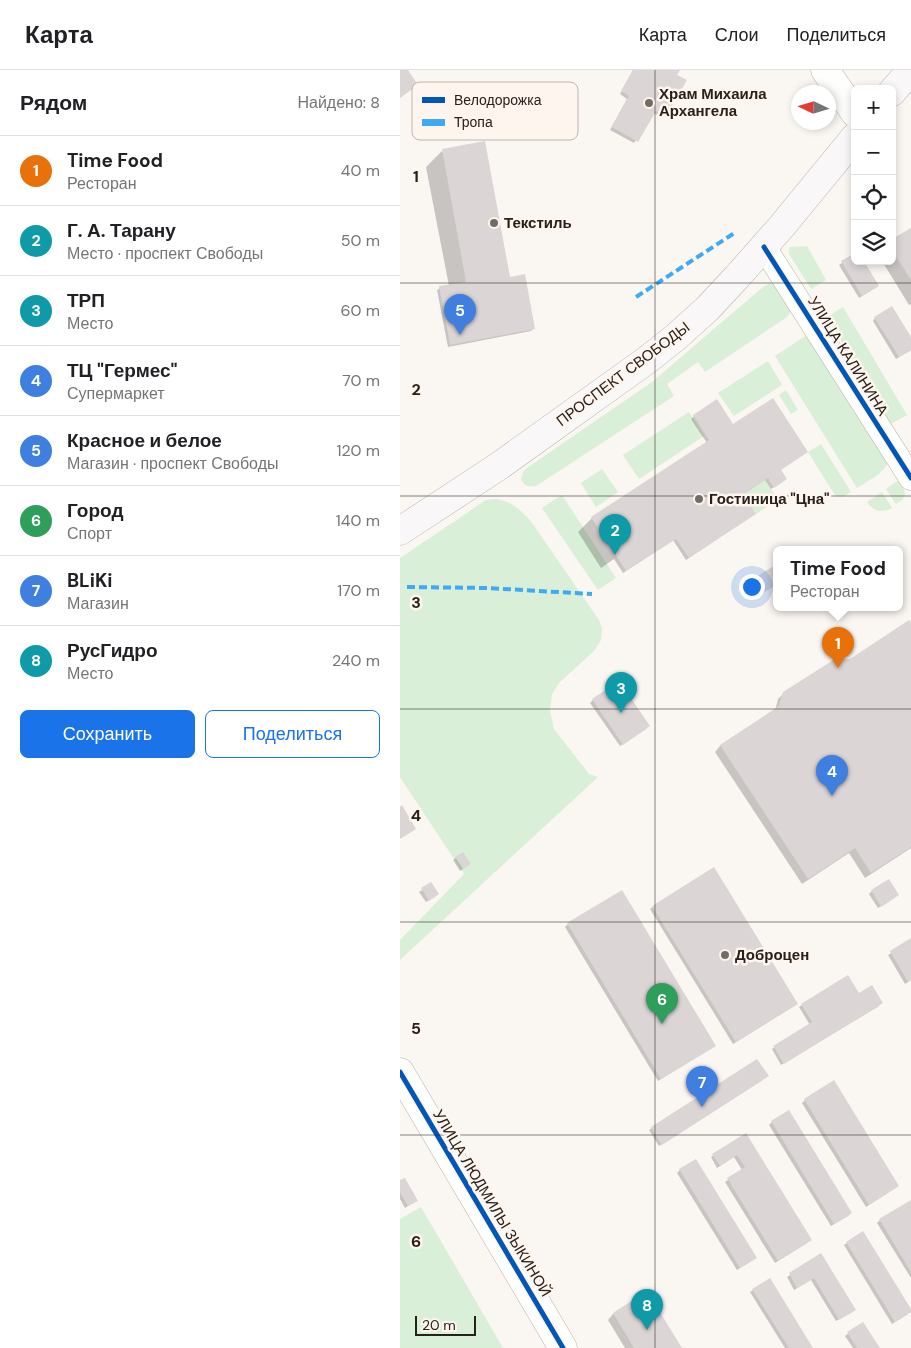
<!DOCTYPE html>
<html lang="ru">
<meta charset="utf-8">
<style>
:root{--surface:#fff;--page:#f2f2f2;--text:#202124;--muted:#757577;--line:#e0e0e0;--accent:#1a73e8}
body{margin:0;font-family:"DM Sans",sans-serif;background:var(--page);color:var(--text)}
.controls{position:absolute;right:15px;top:15px;display:grid;overflow:hidden;border-radius:8px;box-shadow:0 2px 8px #0003}
.controls button{width:45px;height:45px;display:grid;place-items:center;padding:0;border:0;border-bottom:1px solid var(--line);background:var(--surface);color:var(--text);font:25px sans-serif}
.compass{position:absolute;left:391px;top:15px;width:45px;height:45px;border-radius:50%;background:var(--surface);box-shadow:0 2px 8px #0003;rotate:274deg}
.scale{position:absolute;left:15px;bottom:12px;width:61px;box-sizing:border-box;padding-left:5px;border:2px solid #28201b;border-top:0;font-size:14px;line-height:18px;white-space:nowrap;color:#28201b;-webkit-text-stroke:4px #fef5ef;paint-order:stroke}
.you{position:absolute;left:351px;top:516px;width:18px;height:18px;margin:-12px;border:4px solid #fff;border-radius:50%;background:#1a73e8;box-shadow:0 0 0 8px #1a73e833}
.badge{display:grid;place-items:center;width:32px;height:32px;border-radius:50%;background:var(--accent);color:#fff;font-size:16px;font-weight:700}
.pin{position:absolute;translate:-50% -41px;filter:drop-shadow(0 1px 2px #0008)}
.pin::after{content:'';position:absolute;top:26px;width:18px;height:15px;background:inherit;clip-path:polygon(0 0,100% 0,50% 100%)}
.popup{position:absolute;left:373px;top:476px;width:130px;height:65px;box-sizing:border-box;display:grid;place-content:center;border-radius:8px;background:var(--surface);filter:drop-shadow(0 1px 4px #0005);font-size:16px;white-space:nowrap;color:var(--muted)}
.popup b{font-size:19px;color:var(--text)}
.popup::after{content:'';position:absolute;left:50%;top:100%;margin-left:-10px;border:10px solid transparent;border-top-color:var(--surface)}
.list{margin:0;padding:0;list-style:none}
h2{display:flex;justify-content:space-between;align-items:center;height:65px;margin:0;padding:0 20px;font-size:21px}
h2 small{font-size:16px;font-weight:400;color:var(--muted)}
.list li{display:grid;grid-template-columns:32px 1fr auto;gap:15px;align-items:center;box-sizing:border-box;height:70px;padding:0 20px;border-top:1px solid var(--line)}
.list b{display:block;font-size:19px;white-space:nowrap}
.list p{margin:0;font-size:16px;white-space:nowrap;color:var(--muted)}
.list em{font-size:16px;font-style:normal;color:var(--muted)}
.actions{display:flex;gap:10px;padding:15px 20px}
.actions a{flex:1;padding:11px 0;border:1px solid var(--accent);border-radius:8px;text-align:center;font-size:18px;color:var(--accent)}
.actions .main{background:var(--accent);color:#fff}
.icon{flex:none;width:28px;height:28px;fill:none;stroke:currentColor;stroke-width:2;stroke-linecap:round;stroke-linejoin:round}
.map{position:relative;flex:none;width:511px;height:1278px;overflow:hidden}
header{display:flex;align-items:center;gap:30px;box-sizing:border-box;height:70px;padding:0 25px;background:var(--surface);border-bottom:1px solid var(--line)}
header strong{font-size:24px}
nav{display:flex;gap:28px;margin-inline-start:auto;font-size:18px}
main{display:flex}
aside{flex:1;background:var(--surface)}
.map>svg:first-child{display:block}
</style>
<header>
<strong>Карта</strong>
<nav><a>Карта</a><a>Слои</a><a>Поделиться</a></nav>
</header>
<main>
<aside>
<h2>Рядом<small>Найдено: 8</small></h2>
<ul class="list">
<li><span class="badge" style="background:#e8710a">1</span><div><b>Time Food</b><p>Ресторан</p></div><em>40 m</em></li>
<li><span class="badge" style="background:#0f9aa8">2</span><div><b>Г. А. Тарану</b><p>Место · проспект Свободы</p></div><em>50 m</em></li>
<li><span class="badge" style="background:#0f9aa8">3</span><div><b>ТРП</b><p>Место</p></div><em>60 m</em></li>
<li><span class="badge" style="background:#3f7fe0">4</span><div><b>ТЦ &quot;Гермес&quot;</b><p>Супермаркет</p></div><em>70 m</em></li>
<li><span class="badge" style="background:#3f7fe0">5</span><div><b>Красное и белое</b><p>Магазин · проспект Свободы</p></div><em>120 m</em></li>
<li><span class="badge" style="background:#2e9e5b">6</span><div><b>Город</b><p>Спорт</p></div><em>140 m</em></li>
<li><span class="badge" style="background:#3f7fe0">7</span><div><b>BLiKi</b><p>Магазин</p></div><em>170 m</em></li>
<li><span class="badge" style="background:#0f9aa8">8</span><div><b>РусГидро</b><p>Место</p></div><em>240 m</em></li>
</ul>
<div class="actions"><a class="main">Сохранить</a><a>Поделиться</a></div>
</aside>
<div class="map">
<svg width="511" height="1278" viewBox="0 0 511 1278">
<rect width="100%" height="100%" fill="#faf6f2"/>
<g fill="#d9efd8">
<polygon points="407,176 426,210 411,219 389,184 389,177"/>
<path d="M369,214L375,215L391,241L387,247L305,302L298,292L267,314L274,326L136,416C128,417 124,416 121,409L124,400L252,312L363,217Z"/>
<polygon points="443,237 507,345 491,354 427,247"/>
<path d="M405,266H409L488,392C484,404 467,411 457,418L375,286Z"/>
<polygon points="368,291 382,315 334,346 318,323"/>
<polygon points="386,320 398,340 391,344 379,325"/>
<polygon points="289,342 304,366 239,409 223,385"/>
<path d="M421,374L451,422C446,425 441,429 435,425L408,382Z"/>
<polygon points="202,399 218,422 196,437 181,413"/>
<polygon points="500,409 503,414 505,425 502,430 496,434 486,419"/>
<polygon points="365,410 375,425 373,433 356,444 343,424"/>
<path d="M482,422L492,438C482,443 474,442 467,432Z"/>
<polygon points="162,425 216,508 198,520 142,438"/>
<path d="M97,429C114,433 118,438 130,450L199,550L202,559L201,570L194,581L159,613L152,624L150,641L154,659L189,704L198,707L0,890V870L64,804L0,707V488L86,430Z"/>
<polygon points="21,1137 103,1278 0,1278 0,1149"/>
</g>
<g fill="#0003">
<polygon points="233,0 279,0 276,5 285,10 265,46 262,48 254,43 234,73 210,60 227,29 220,24"/>
<polygon points="42,81 134,258 131,261 48,277 37,220 40,218 49,216 26,97"/>
<polygon points="511,159 511,234 509,235 482,191 492,191 492,171"/>
<polygon points="455,184 455,191 475,218 459,228 439,195"/>
<polygon points="475,248 511,280 496,289 473,251"/>
<polygon points="294,346 333,356 380,400 386,409 371,419 365,410 342,425 354,444 286,490 273,470 223,503 214,489 201,498 178,462 192,448 307,373 291,349"/>
<polygon points="377,495 377,514 354,528 346,515"/>
<polygon points="511,556 511,778 465,808 449,783 402,814 315,682 320,676 375,641 378,629 384,623 450,591"/>
<polygon points="193,630 246,659 220,676 190,633"/>
<polygon points="56,788 67,796 60,801 53,790"/>
<polygon points="31,814 35,827 26,832 19,822"/>
<polygon points="472,821 498,825 478,838 469,824"/>
<polygon points="253,837 394,936 333,974 250,839"/>
<polygon points="168,854 315,976 258,1011 165,857"/>
<polygon points="511,870 511,910 505,914 488,885"/>
<polygon points="459,925 479,936 381,995 372,979 410,955 399,937 402,935"/>
<polygon points="364,1009 259,1076 249,1060 252,1058"/>
<polygon points="405,1030 498,1116 466,1137 402,1033"/>
<polygon points="372,1052 451,1143 448,1146 431,1156 369,1055"/>
<polygon points="345,1065 407,1173 375,1193 325,1112 342,1100 334,1087 317,1098 311,1087"/>
<polygon points="280,1100 353,1190 337,1200 277,1103"/>
<polygon points="0,1112 16,1131 5,1138 0,1129"/>
<polygon points="511,1134 511,1208 477,1153 480,1150"/>
<polygon points="463,1163 508,1244 492,1254 444,1175"/>
<polygon points="421,1185 452,1242 436,1251 411,1210 394,1220 387,1207"/>
<polygon points="370,1210 412,1278 385,1278 350,1222"/>
<polygon points="247,1223 280,1278 225,1278 208,1250 213,1244"/>
<polygon points="463,1253 478,1278 453,1278 445,1266"/>
</g>
<g fill="#dbd5d6">
<polygon points="0,0 8,0 18,15 0,28"/>
<polygon points="233,0 280,0 277,5 287,10 266,46 256,41 238,72 212,57 229,26 221,21"/>
<polygon points="85,71 110,207 125,204 135,259 50,275 39,216 66,212 42,79"/>
<polygon points="511,158 511,210 492,180 492,169"/>
<polygon points="455,183 455,191 464,191 479,216 462,226 441,191"/>
<polygon points="492,236 511,267 511,280 499,287 474,247"/>
<polygon points="373,328 408,382 381,400 387,409 374,418 368,408 343,424 356,444 289,488 276,469 226,501 191,447 309,370 293,345 317,329 333,354"/>
<polygon points="377,494 377,514 357,527 348,512"/>
<polygon points="509,550 511,553 511,777 471,803 455,778 408,809 320,675 379,636 383,622 435,589 450,589"/>
<polygon points="219,611 250,656 223,675 192,629"/>
<polygon points="2,735 16,759 0,769 0,737"/>
<polygon points="63,782 71,794 63,799 55,787"/>
<polygon points="314,797 398,934 336,972 252,836"/>
<polygon points="489,809 499,825 481,837 471,820"/>
<polygon points="31,812 39,824 29,831 21,818"/>
<polygon points="222,820 316,976 261,1009 167,853"/>
<polygon points="511,868 511,910 508,912 490,881"/>
<polygon points="448,905 459,923 472,915 483,933 384,994 373,976 412,952 401,934"/>
<polygon points="357,989 369,1006 262,1075 251,1057"/>
<polygon points="434,1010 499,1116 469,1135 404,1029"/>
<polygon points="389,1040 452,1143 434,1154 371,1051"/>
<polygon points="346,1063 412,1170 378,1191 327,1108 345,1097 337,1085 320,1096 312,1084"/>
<polygon points="296,1089 357,1188 340,1198 279,1099"/>
<polygon points="5,1108 18,1131 8,1136 0,1122 0,1110"/>
<polygon points="511,1130 511,1202 479,1149"/>
<polygon points="463,1161 511,1239 511,1242 495,1252 446,1172"/>
<polygon points="421,1183 456,1240 439,1250 414,1208 397,1218 389,1203"/>
<polygon points="370,1208 413,1278 389,1278 352,1219"/>
<polygon points="247,1221 282,1278 234,1278 213,1243"/>
<polygon points="463,1252 480,1278 457,1278 447,1262"/>
</g>
<g fill="none" stroke-linecap="round" stroke-linejoin="round">
<g stroke="#b9b3af" stroke-width="25">
<polyline id="minor" points="364,177 511,408"/>
</g>
<g stroke="#b9b3af" stroke-width="29">
<g id="tertiary">
<polyline points="425,0 455,43"/>
<polyline points="0,1002 163,1278"/>
</g>
</g>
<g stroke="#b9b3af" stroke-width="29">
<g id="secondary">
<polyline points="492,22 511,0"/>
<polyline points="0,461 99,396 247,290 276,267 307,239 336,208 382,156 455,67"/>
</g>
</g>
<use href="#minor" stroke="#fefefd" stroke-width="24"/>
<use href="#tertiary" stroke="#fefefd" stroke-width="28"/>
<use href="#secondary" stroke="#f9f7f8" stroke-width="28"/>
<g stroke="#3fa9f5" stroke-width="4" stroke-dasharray="8 4" stroke-linecap="butt">
<polyline points="236,227 336,162"/>
<polyline points="7,517 87,518 192,524"/>
</g>
<g stroke="#fef5ef" stroke-width="8">
<g id="cycleway">
<polyline points="364,177 511,408"/>
<polyline points="0,1002 163,1278"/>
</g>
</g>
<use href="#cycleway" stroke="#0057b8" stroke-width="5"/>
</g>
<path fill="none" stroke="#28201b" stroke-width="1" stroke-opacity="0.55" d="M255,0V1278M0,213H511M0,426H511M0,639H511M0,852H511M0,1065H511"/>
<g fill="#726b66" stroke="#fef5ef" stroke-width="2">
<circle cx="249" cy="33" r="5"/>
<circle cx="94" cy="153" r="5"/>
<circle cx="299" cy="429" r="5"/>
<circle cx="325" cy="885" r="5"/>
</g>
<g text-anchor="middle" stroke-width="5" stroke-linejoin="round" paint-order="stroke">
<g font-size="15" font-weight="bold" fill="#28201b" stroke="#fef5ef" text-anchor="start">
<text x="259" y="29">Храм Михаила<tspan x="259" dy="17">Архангела</tspan></text>
<text x="104" y="158">Текстиль</text>
<text x="309" y="434">Гостиница "Цна"</text>
<text x="335" y="890">Доброцен</text>
</g>
<g font-size="15" fill="#28201b" stroke="#fef5ef">
<text transform="translate(448 286) rotate(58)" y="5">УЛИЦА КАЛИНИНА</text>
<text transform="translate(223 304) rotate(-37)" y="5">ПРОСПЕКТ СВОБОДЫ</text>
<text transform="translate(92 1133) rotate(59)" y="5">УЛИЦА ЛЮДМИЛЫ ЗЫКИНОЙ</text>
</g>
</g>
<rect x="12" y="12" width="166" height="58" rx="8" fill="#fef5ef" stroke="#beb5af" stroke-width="1"/>
<rect x="22" y="27" width="23" height="6" fill="#0057b8"/>
<rect x="22" y="49" width="23" height="7" fill="#3fa9f5"/>
<g font-size="14" fill="#28201b">
<text x="54" y="35">Велодорожка</text>
<text x="54" y="57">Тропа</text>
</g>
<g font-size="16" text-anchor="middle" font-weight="bold" fill="#28201b" stroke="#fef5ef" stroke-width="5" stroke-linejoin="round" paint-order="stroke">
<text x="16" y="112">1</text>
<text x="16" y="325">2</text>
<text x="16" y="538">3</text>
<text x="16" y="751">4</text>
<text x="16" y="964">5</text>
<text x="16" y="1177">6</text>
</g>
</svg>
<div class="controls">
<button>+</button>
<button>−</button>
<button><svg class="icon" aria-label="locate" viewBox="0 0 24 24"><circle cx="12" cy="12" r="6"/><path d="M12 2v4M12 18v4M2 12h4M18 12h4"/></svg></button>
<button><svg class="icon" aria-label="layers" viewBox="0 0 24 24"><path d="M12 4l9 5-9 5-9-5zM3 14l9 5 9-5"/></svg></button>
</div>
<svg class="compass" viewBox="-18 -18 36 36"><path d="M0-13l5 13h-10z" fill="#e53935"/><path d="M0 13l5-13h-10z" fill="#757577"/></svg>
<div class="scale">20 m</div>
<div class="you"></div>
<div class="pin badge" style="left:438px;top:598px;background:#e8710a">1</div>
<div class="popup"><b>Time Food</b>Ресторан</div>
<div class="pin badge" style="left:215px;top:485px;background:#0f9aa8">2</div>
<div class="pin badge" style="left:221px;top:643px;background:#0f9aa8">3</div>
<div class="pin badge" style="left:432px;top:726px;background:#3f7fe0">4</div>
<div class="pin badge" style="left:60px;top:265px;background:#3f7fe0">5</div>
<div class="pin badge" style="left:262px;top:954px;background:#2e9e5b">6</div>
<div class="pin badge" style="left:302px;top:1037px;background:#3f7fe0">7</div>
<div class="pin badge" style="left:247px;top:1260px;background:#0f9aa8">8</div>
</div>
</main>
